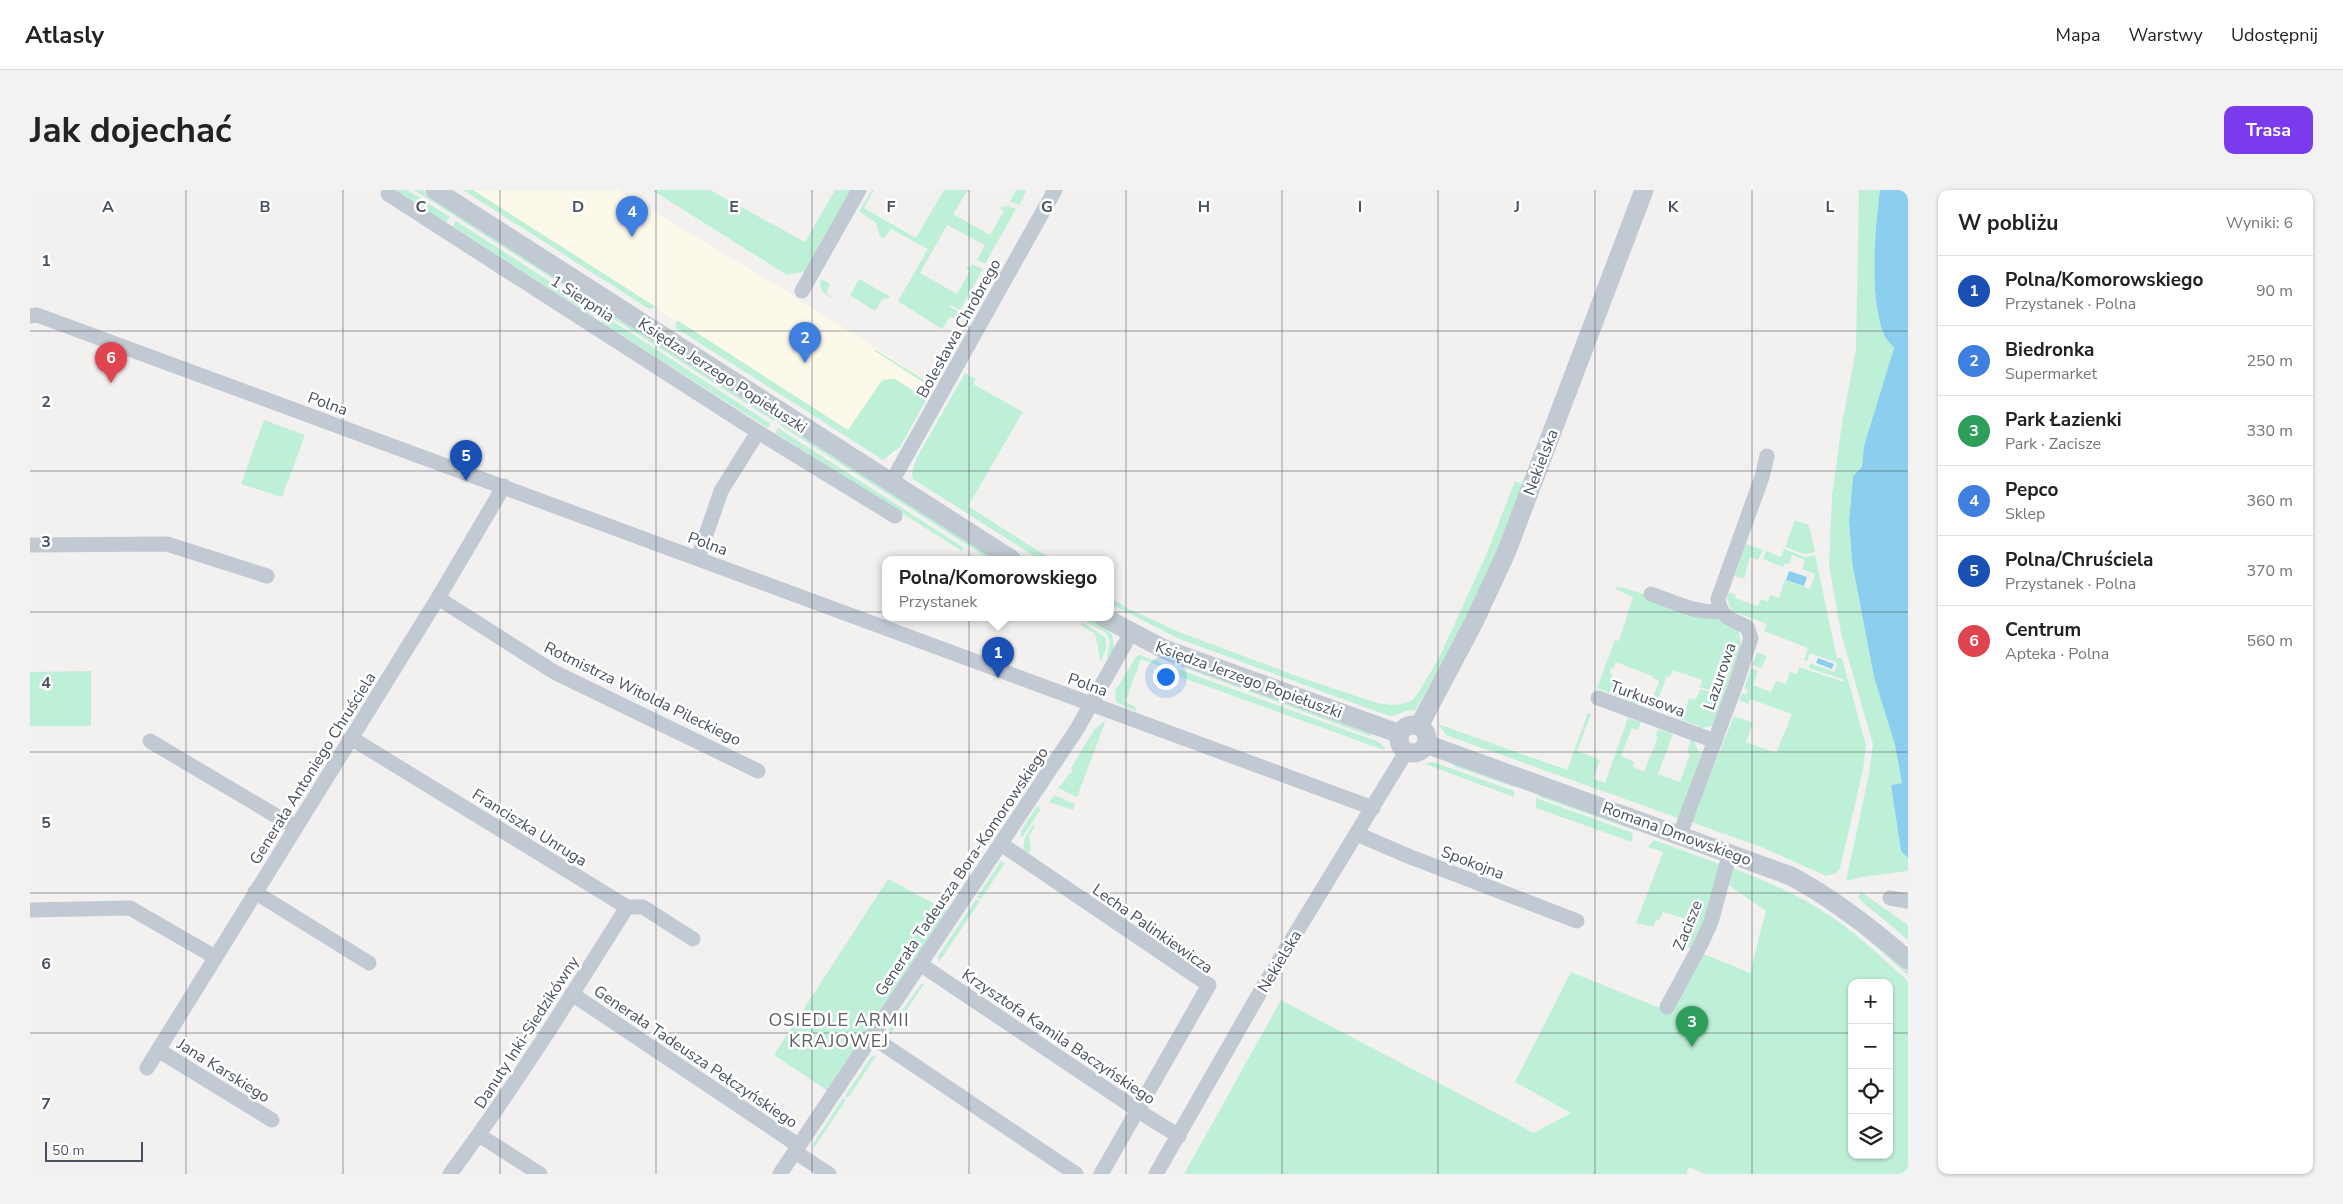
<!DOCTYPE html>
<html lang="pl">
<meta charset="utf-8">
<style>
:root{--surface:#fff;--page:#f2f2f2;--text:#222;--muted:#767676;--line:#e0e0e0;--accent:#7c3aed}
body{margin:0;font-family:"Nunito Sans",sans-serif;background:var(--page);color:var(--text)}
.controls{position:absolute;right:15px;bottom:15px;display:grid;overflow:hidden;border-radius:10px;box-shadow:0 1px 4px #0004}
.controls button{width:45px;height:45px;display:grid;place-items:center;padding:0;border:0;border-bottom:1px solid var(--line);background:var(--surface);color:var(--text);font:25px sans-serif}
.scale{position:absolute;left:15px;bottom:12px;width:98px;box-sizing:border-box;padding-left:5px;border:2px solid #48515e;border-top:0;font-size:14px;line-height:18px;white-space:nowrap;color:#48515e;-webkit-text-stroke:4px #fff;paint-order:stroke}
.you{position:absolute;left:1135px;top:486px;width:18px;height:18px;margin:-12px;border:4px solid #fff;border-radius:50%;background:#1a73e8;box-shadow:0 0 0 8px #1a73e833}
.badge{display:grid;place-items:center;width:32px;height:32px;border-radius:50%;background:var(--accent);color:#fff;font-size:16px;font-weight:700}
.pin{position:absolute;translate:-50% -41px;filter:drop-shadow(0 1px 2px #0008)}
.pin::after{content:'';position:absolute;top:26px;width:18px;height:15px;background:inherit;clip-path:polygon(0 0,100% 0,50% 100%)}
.popup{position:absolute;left:852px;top:366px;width:232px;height:65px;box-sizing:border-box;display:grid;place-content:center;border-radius:10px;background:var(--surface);filter:drop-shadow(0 1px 4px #0005);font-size:16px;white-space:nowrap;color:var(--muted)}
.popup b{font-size:19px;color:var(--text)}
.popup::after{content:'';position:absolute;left:50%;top:100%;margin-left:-10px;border:10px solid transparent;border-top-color:var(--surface)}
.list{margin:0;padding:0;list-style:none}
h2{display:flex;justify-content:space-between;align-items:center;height:65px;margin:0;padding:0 20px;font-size:21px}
h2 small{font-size:16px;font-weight:400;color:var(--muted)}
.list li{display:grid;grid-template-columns:32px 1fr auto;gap:15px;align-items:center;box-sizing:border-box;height:70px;padding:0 20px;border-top:1px solid var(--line)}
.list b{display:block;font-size:19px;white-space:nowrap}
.list p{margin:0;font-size:16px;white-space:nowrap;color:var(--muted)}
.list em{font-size:16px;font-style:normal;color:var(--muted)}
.icon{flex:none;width:28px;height:28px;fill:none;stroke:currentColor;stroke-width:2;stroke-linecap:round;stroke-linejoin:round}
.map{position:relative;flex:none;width:1878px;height:984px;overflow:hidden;border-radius:10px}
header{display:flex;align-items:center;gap:30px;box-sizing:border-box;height:70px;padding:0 25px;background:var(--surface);border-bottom:1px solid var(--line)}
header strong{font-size:24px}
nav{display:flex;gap:28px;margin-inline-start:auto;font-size:18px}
.intro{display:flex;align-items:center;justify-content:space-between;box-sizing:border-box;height:120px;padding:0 30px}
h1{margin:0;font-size:35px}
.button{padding:12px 22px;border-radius:10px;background:var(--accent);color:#fff;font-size:18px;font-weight:700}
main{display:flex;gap:30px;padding:0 30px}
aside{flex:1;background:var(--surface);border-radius:10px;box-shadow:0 1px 4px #0004}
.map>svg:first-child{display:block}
</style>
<header>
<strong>Atlasly</strong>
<nav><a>Mapa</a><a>Warstwy</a><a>Udostępnij</a></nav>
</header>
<div class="intro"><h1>Jak dojechać</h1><a class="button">Trasa</a></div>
<main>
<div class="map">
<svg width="1878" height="984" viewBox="0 0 1878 984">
<rect width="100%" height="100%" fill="#f3f0f0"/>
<polygon fill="#fdf9ea" points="443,0 588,0 749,97 899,192 900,203 864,265 859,267"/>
<g fill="#bef0d8" fill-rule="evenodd">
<polygon points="366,0 377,0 420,27 416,33"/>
<polygon points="384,0 392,0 572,115 570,119"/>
<polygon points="433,0 443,0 626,117 619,119"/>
<polygon points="622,0 680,0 775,52 805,0 823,0 776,81 757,85"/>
<polygon points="842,0 844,0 834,18 886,48 914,0 938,0 923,24 960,45 974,21 970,19 972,16 974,18 976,15 986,19 955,74 947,70 955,55 917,35 890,83 927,104 940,81 936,78 938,76 941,77 942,74 953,79 930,120 921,115 920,117 929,122 925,129 920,126 912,139 868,111 898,59 861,39 854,48 850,47 846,33 829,21"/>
<polygon points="986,0 997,0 989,15 980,11"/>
<path d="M1829,0H1850C1845,39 1839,104 1853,142C1855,147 1860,153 1864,158L1834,256L1832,277L1823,286L1819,333L1822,372L1844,487L1865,555L1872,593L1861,595L1862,602L1871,661L1878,668V681L1832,687L1816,691L1839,584L1843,554L1811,443L1799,375L1802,306L1812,234L1826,159Z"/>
<polygon points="426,31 567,122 564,127 422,36"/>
<path d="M791,89L800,94L796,103L804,109C796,106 787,99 791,89Z"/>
<polygon points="829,89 861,107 852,110 845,121 820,105"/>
<polygon points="579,120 745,228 744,231 576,124"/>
<polygon points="575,126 741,234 738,238 571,132"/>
<polygon points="647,130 818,240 852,190 865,189 891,205 895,199 893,192 845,161 846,160 896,191 900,195 900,203 870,257 853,270 646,138"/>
<polygon points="935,183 946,189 943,194 993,222 938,316 1021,369 1009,369 883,289 882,283 886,269"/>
<polygon points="234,230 275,245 252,307 211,294"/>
<polygon points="752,232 967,369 959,369 750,235"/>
<polygon points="748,238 934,358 932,361 745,243"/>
<polygon points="1485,291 1495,295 1451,402 1385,521 1379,520 1363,526 1359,526 1147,448 1081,414 1080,407 1097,418 1149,442 1272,488 1347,513 1361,515 1372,514 1383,510 1390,500 1409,468 1457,363"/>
<polygon points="1765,330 1779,335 1785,362 1774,364 1755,357"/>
<polygon points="1716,354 1733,360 1728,370 1720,367 1714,389 1705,386"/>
<polygon points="1754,359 1775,367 1785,365 1807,468 1812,468 1836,555 1833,580 1810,678 1806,683 1796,686 1734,658 1661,632 1704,526 1723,533 1716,552 1746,563 1762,524 1720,509 1718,514 1709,510 1712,503 1716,504 1718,500 1714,498 1721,478 1728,481 1723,495 1741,502 1746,491 1756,494 1760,482 1767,484 1769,477 1814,492 1814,490 1779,478 1780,473 1804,482 1807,475 1805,472 1780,463 1777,471 1774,470 1778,458 1734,441 1737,434 1702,421 1697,409 1699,402 1706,405 1705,408 1728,416 1731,409 1738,412 1740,405 1749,408 1755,390 1780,399 1785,384 1772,379 1775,370 1762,365 1759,374 1755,373 1753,377 1733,369 1736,361 1751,367"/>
<polygon points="1586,397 1595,398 1691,430 1709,442 1711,454 1686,532 1681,536 1669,539 1669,536 1652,530 1652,526 1645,518 1655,520 1659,508 1665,510 1671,499 1681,502 1685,494 1683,493 1679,500 1670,497 1672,490 1643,480 1640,487 1637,486 1628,509 1623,507 1629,491 1622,488 1622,486 1586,472 1584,479 1581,478 1580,481 1586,495 1599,500 1595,509 1567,498 1585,450 1589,451 1603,407 1586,399"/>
<polygon points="1049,427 1059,427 1082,444 1084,458 1079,469 1077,466 1080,451 1076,443"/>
<polygon points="1052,432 1076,448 1076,459 1071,472 1065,444 1051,435"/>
<polygon points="1727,462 1737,466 1731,478 1722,475"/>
<polygon points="1109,465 1349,552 1355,558 1354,560 1131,480 1130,476 1111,469 1095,512 1105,516 1107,522 1086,512 1085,501 1106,467"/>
<polygon points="1135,467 1343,543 1340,546 1136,471"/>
<polygon points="61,481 61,536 0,536 0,482"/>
<circle cx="1605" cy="508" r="6"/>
<polygon points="1558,523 1561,524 1547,561 1570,570 1563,589 1575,593 1598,528 1611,532 1608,540 1602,538 1591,566 1604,572 1603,577 1614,582 1628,547 1625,546 1628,539 1643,544 1628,584 1650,592 1660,564 1657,562 1661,550 1664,551 1669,563 1672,563 1651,629 1416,545 1408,534 1537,580"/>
<polygon points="1076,530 1047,607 1028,598 1043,580 1041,578 1064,540"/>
<polygon points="1421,571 1484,593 1484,597 1424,576"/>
<polygon points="1403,572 1484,601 1484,607 1395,574"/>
<polygon points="1508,604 1605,636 1604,640 1507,606"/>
<polygon points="1024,605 1045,614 1043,620 1019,612"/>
<polygon points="1506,608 1603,643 1602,652 1506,618"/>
<polygon points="1007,616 1011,619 991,649 991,641"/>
<polygon points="1003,635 1005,636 999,646 1001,659 999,663 993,660 995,647"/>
<polygon points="1624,650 1690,674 1684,710 1662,759 1652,754 1660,730 1633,722 1629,731 1626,730 1623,737 1606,733 1633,662 1618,657"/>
<polygon points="971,671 975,673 951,709 947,707"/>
<path d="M1700,677C1730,689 1760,701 1788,718C1821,738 1849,765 1878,791V984H1675L1659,977L1656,984H1154L1251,810L1504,943L1541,923L1485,892L1541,782L1640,822L1672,763L1720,783L1736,721L1696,693ZM1822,793H1859V965H1822Z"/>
<polygon points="858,689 918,721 798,901 744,865"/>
<polygon points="1831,702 1878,735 1878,750 1828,708"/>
<polygon points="946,709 950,711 909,772 908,766"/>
<polygon points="1798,717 1852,757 1878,781 1878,785 1829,742 1800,721"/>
<polygon points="891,794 894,794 861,844 859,840 861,836"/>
<polygon points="846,866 818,908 815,906 841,867"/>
<polygon points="813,908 816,910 784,958 783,954"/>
</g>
<g fill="#8bceee">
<path d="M1850,0H1878V668L1871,661L1862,602L1861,595L1872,593L1865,555L1844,487L1822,372L1819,332L1823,286L1832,277L1834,256L1864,158C1860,153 1855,148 1853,142C1839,104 1845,39 1850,0Z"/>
<polygon points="1759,381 1777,387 1774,396 1756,390"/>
<polygon points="1788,468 1804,474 1802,479 1786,473"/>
</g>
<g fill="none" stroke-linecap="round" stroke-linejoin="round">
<g stroke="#c1c9d2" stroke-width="15">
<polyline points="358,4 728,242 865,326"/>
<polyline points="772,101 829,0"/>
<polyline points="0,126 7,125 1343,618"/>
<polyline points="861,293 1025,0"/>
<polyline points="0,355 137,354 237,386"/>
<polyline points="668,368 691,301 728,242"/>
<path d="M1621,404C1642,411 1668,425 1690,421"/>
<polyline points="408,408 524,482 728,581"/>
<polyline points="1568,508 1685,551"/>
<polyline points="321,548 597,717 613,717 663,749"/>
<polyline points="120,551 265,637"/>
<polyline points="1327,644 1378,666 1547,731"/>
<path d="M1650,644L1706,494L1721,448L1717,437C1702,430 1690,427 1688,409L1732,287L1737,266"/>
<polyline points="971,654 1179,795 1071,984"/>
<polyline points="225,702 339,773"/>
<polyline points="1860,708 1878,711"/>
<polyline points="0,720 100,718 185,767"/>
<polyline points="890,774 1121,929 1149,946"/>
<polyline points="542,804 769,956"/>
<polyline points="1637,817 1671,754 1681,732 1700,662"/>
<polyline points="841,846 1046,984"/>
<polyline points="128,860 242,930"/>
<polyline points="117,878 408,408 474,296"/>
<polyline points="449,945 510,984"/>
<polyline points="765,962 799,984"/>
<path d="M420,984C484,898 540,808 597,717"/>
<polyline points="750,984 1047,539 1101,443"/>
<polyline points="1126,984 1233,797 1376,562"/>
</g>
<g stroke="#c1c9d2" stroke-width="19">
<polyline points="405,0 981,369"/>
<polyline points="1073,427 1134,459 1370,544"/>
<circle cx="1383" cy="549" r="14"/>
<polyline points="1389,536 1444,432 1476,363 1614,0"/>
<path d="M1396,554L1761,686C1804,709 1841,738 1878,770"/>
</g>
</g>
<path fill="none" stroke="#48515e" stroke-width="1" stroke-opacity="0.55" d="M156,0V984M313,0V984M470,0V984M626,0V984M782,0V984M939,0V984M1096,0V984M1252,0V984M1408,0V984M1565,0V984M1722,0V984M0,141H1878M0,281H1878M0,422H1878M0,562H1878M0,703H1878M0,843H1822M1859,843H1878"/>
<g text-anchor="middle" stroke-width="5" stroke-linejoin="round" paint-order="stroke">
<g font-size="16" fill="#48515e" stroke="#fff">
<text transform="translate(553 108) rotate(33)" y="6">1 Sierpnia</text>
<text transform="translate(928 138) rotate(-61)" y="6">Bolesława Chrobrego</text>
<text transform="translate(693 185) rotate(33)" y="6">Księdza Jerzego Popiełuszki</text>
<text transform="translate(298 213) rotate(20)" y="6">Polna</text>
<text transform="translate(1510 272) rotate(-69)" y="6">Nekielska</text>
<text transform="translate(678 353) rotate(20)" y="6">Polna</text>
<text transform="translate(1689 486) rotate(-71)" y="6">Lazurowa</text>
<text transform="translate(1219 489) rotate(20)" y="6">Księdza Jerzego Popiełuszki</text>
<text transform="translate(1058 494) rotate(20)" y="6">Polna</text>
<text transform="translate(613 503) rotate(26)" y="6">Rotmistrza Witolda Pileckiego</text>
<text transform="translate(1618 508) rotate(20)" y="6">Turkusowa</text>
<text transform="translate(282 578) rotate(-58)" y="6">Generała Antoniego Chruściela</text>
<text transform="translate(500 637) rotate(32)" y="6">Franciszka Unruga</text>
<text transform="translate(1647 643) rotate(20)" y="6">Romana Dmowskiego</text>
<text transform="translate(1443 672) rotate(21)" y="6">Spokojna</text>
<text transform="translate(931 681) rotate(-56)" y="6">Generała Tadeusza Bora-Komorowskiego</text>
<text transform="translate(1657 735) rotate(-68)" y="6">Zacisze</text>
<text transform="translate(1123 738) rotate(35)" y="6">Lecha Palinkiewicza</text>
<text transform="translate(1249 771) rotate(-59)" y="6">Nekielska</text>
<text transform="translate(496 842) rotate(-57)" y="6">Danuty Inki-Siedzikówny</text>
<text transform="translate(1029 846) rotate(34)" y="6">Krzysztofa Kamila Baczyńskiego</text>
<text transform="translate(666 866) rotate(34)" y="6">Generała Tadeusza Pełczyńskiego</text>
<text transform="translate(194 880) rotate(32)" y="6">Jana Karskiego</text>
</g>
<g font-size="18" letter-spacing="1" fill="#5c5f65" stroke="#fff">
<text x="809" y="836">OSIEDLE ARMII<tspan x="809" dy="21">KRAJOWEJ</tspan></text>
</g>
</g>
<g font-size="16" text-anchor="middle" font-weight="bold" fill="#48515e" stroke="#fff" stroke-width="5" stroke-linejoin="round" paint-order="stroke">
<text x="78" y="22">A</text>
<text x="235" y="22">B</text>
<text x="391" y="22">C</text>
<text x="548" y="22">D</text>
<text x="704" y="22">E</text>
<text x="861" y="22">F</text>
<text x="1017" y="22">G</text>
<text x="1174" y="22">H</text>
<text x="1330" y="22">I</text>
<text x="1487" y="22">J</text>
<text x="1643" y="22">K</text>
<text x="1800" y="22">L</text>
<text x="16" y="76">1</text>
<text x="16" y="217">2</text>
<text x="16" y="357">3</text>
<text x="16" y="498">4</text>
<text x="16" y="638">5</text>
<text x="16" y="779">6</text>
<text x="16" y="919">7</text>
</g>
</svg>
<div class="controls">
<button>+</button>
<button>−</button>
<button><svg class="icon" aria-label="locate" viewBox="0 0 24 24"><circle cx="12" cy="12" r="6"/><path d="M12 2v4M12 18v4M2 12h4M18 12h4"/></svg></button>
<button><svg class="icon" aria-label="layers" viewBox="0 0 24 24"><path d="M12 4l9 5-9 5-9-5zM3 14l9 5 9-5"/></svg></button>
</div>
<div class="scale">50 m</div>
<div class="you"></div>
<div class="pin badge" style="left:968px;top:488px;background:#1a4fb4">1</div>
<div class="popup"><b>Polna/Komorowskiego</b>Przystanek</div>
<div class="pin badge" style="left:775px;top:173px;background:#3f7fe0">2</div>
<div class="pin badge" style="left:1662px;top:857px;background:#2e9e5b">3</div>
<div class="pin badge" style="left:602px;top:47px;background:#3f7fe0">4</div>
<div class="pin badge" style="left:436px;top:291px;background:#1a4fb4">5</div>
<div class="pin badge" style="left:81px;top:193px;background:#e0444e">6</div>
</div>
<aside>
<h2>W pobliżu<small>Wyniki: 6</small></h2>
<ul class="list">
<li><span class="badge" style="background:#1a4fb4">1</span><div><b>Polna/Komorowskiego</b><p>Przystanek · Polna</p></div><em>90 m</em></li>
<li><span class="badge" style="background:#3f7fe0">2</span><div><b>Biedronka</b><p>Supermarket</p></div><em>250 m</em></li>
<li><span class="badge" style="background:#2e9e5b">3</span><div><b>Park Łazienki</b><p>Park · Zacisze</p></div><em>330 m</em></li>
<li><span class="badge" style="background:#3f7fe0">4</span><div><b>Pepco</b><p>Sklep</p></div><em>360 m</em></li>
<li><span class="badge" style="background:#1a4fb4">5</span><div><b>Polna/Chruściela</b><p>Przystanek · Polna</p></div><em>370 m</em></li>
<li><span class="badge" style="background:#e0444e">6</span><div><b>Centrum</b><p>Apteka · Polna</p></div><em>560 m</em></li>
</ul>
</aside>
</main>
